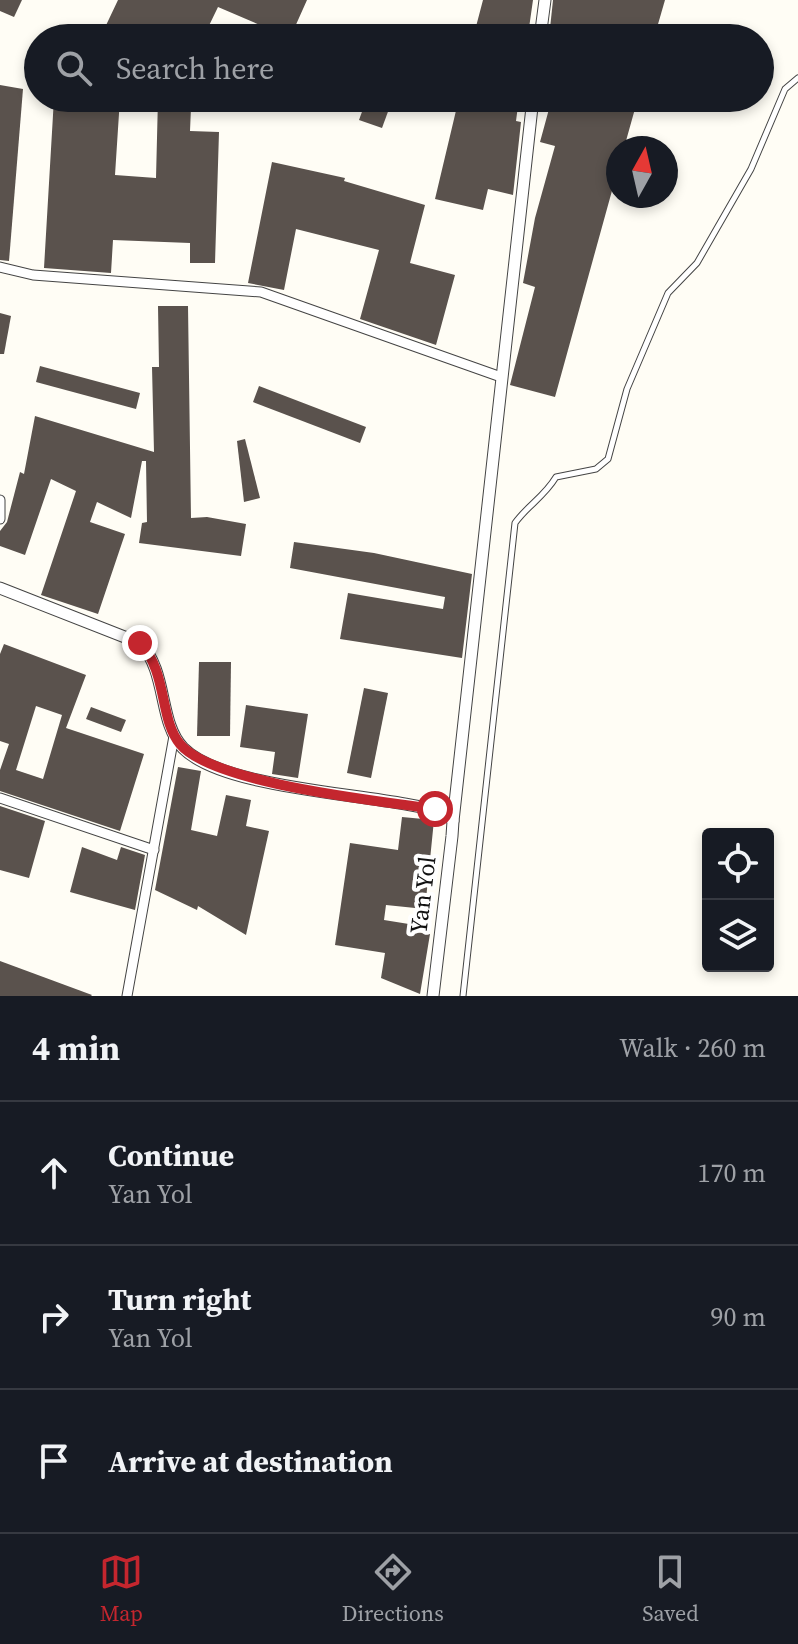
<!DOCTYPE html>
<meta charset="utf-8">
<style>
:root{--surface:#171b24;--page:#242831;--text:#f1f3f6;--muted:#9ea1a6;--line:#363941;--accent:#c4262e}
body{margin:0;font-family:"Source Serif 4",serif;background:var(--page);color:var(--text)}
.controls{position:absolute;right:24px;bottom:24px;display:grid;overflow:hidden;border-radius:8px;box-shadow:0 4px 12px #0003}
.controls button{width:72px;height:72px;display:grid;place-items:center;padding:0;border:0;border-bottom:2px solid var(--line);background:var(--surface);color:var(--text);font:40px sans-serif}
.compass{position:absolute;left:606px;top:136px;width:72px;height:72px;border-radius:50%;background:var(--surface);box-shadow:0 4px 12px #0003;rotate:8deg}
.stop{position:absolute;width:24px;height:24px;margin:-18px;border:6px solid #c4262e;border-radius:50%;background:#fff}
.stop.end{background:#c4262e;border-color:#fff;box-shadow:0 2px 8px #0008}
.list{margin:0;padding:0;list-style:none}
h2{display:flex;justify-content:space-between;align-items:center;height:104px;margin:0;padding:0 32px;font-size:34px}
h2 small{font-size:26px;font-weight:400;color:var(--muted)}
.list li{display:grid;grid-template-columns:52px 1fr auto;gap:24px;align-items:center;box-sizing:border-box;height:144px;padding:0 32px;border-top:2px solid var(--line)}
.list b{display:block;font-size:30px;white-space:nowrap}
.list p{margin:0;font-size:26px;white-space:nowrap;color:var(--muted)}
.list em{font-size:26px;font-style:normal;color:var(--muted)}
.icon{flex:none;width:44px;height:44px;fill:none;stroke:currentColor;stroke-width:2;stroke-linecap:round;stroke-linejoin:round}
.map{position:relative;flex:none;width:798px;height:996px;overflow:hidden}
.search{position:absolute;background:var(--surface);box-shadow:0 4px 12px #0003;left:24px;right:24px;top:24px;height:88px;display:flex;align-items:center;gap:20px;box-sizing:border-box;padding:0 28px;border-radius:44px;color:var(--muted);font-size:30px}
.sheet{height:536px;background:var(--surface)}
nav{display:flex;justify-content:space-around;align-items:center;box-sizing:border-box;height:112px;border-top:2px solid var(--line);background:var(--surface);font-size:22px;color:var(--muted)}
nav a{display:grid;justify-items:center;gap:4px}
nav .on{color:var(--accent)}
.map>svg:first-child{display:block}
</style>
<div class="map">
<svg width="798" height="996" viewBox="0 0 798 996">
<rect width="100%" height="100%" fill="#fffdf5"/>
<g fill="#5a524d" fill-rule="evenodd">
<polygon points="0,0 22,0 14,17 0,11"/>
<polygon points="118,0 307,0 290,38 218,7 203,38 100,38"/>
<polygon points="483,0 533,0 529,28 533,29 532,38 473,38"/>
<polygon points="553,0 665,0 654,38 549,38"/>
<polygon points="0,85 23,89 9,261 0,260"/>
<polygon points="54,98 120,98 115,175 156,178 158,98 179,98 191,107 190,131 219,132 215,263 190,263 190,243 113,240 111,273 44,268"/>
<polygon points="367,98 393,98 382,128 359,120"/>
<polygon points="459,98 519,98 516,121 521,122 513,195 488,189 483,210 435,199"/>
<polygon points="552,98 638,98 624,148 618,148 618,169 555,397 510,385 535,287 523,283 535,218 555,146 540,142"/>
<polygon points="272,162 345,178 344,181 425,205 410,263 455,275 436,345 360,319 379,250 296,229 284,290 248,283"/>
<polygon points="158,306 188,306 191,518 207,517 246,524 241,556 139,543 142,523 147,522 146,461 142,461 131,518 97,502 90,522 125,534 98,614 41,595 76,491 51,479 25,555 0,546 0,531 7,522 20,472 24,474 35,416 154,452 152,367 159,367"/>
<polygon points="0,313 11,316 4,354 0,354"/>
<polygon points="40,366 140,393 136,409 36,382"/>
<polygon points="259,386 366,427 360,443 253,402"/>
<polygon points="245,439 260,498 244,502 237,441"/>
<polygon points="294,542 374,553 472,574 462,658 340,639 348,593 443,609 445,597 290,568"/>
<path d="M4,644L86,675L66,728L144,754L120,831L0,791V770L9,744L0,741V654ZM36,706L62,715L43,779L16,770Z"/>
<polygon points="199,662 231,662 230,736 197,736"/>
<polygon points="364,688 388,693 371,778 347,773"/>
<polygon points="246,705 308,714 298,778 272,774 275,752 240,747"/>
<polygon points="91,707 126,720 121,732 86,719"/>
<polygon points="178,767 201,771 191,830 217,836 226,795 251,800 246,826 269,831 246,935 198,906 197,910 155,890"/>
<polygon points="0,806 45,821 29,878 0,870"/>
<polygon points="402,817 434,820 425,909 386,905 384,920 415,925 414,932 430,934 420,994 381,978 385,953 335,945 350,843 398,850"/>
<polygon points="82,847 117,860 121,847 145,855 135,910 70,892"/>
<polygon points="0,961 92,995 91,996 0,996"/>
</g>
<g fill="none" stroke-linecap="round" stroke-linejoin="round">
<g stroke="#444" stroke-width="7">
<path id="service" d="M463,996L515,523C528,505 544,497 556,477L596,469L608,459L627,389L668,293L697,263L751,169L785,89L798,78"/>
</g>
<g stroke="#444" stroke-width="11">
<g id="minor">
<polyline points="0,267 33,275 261,292 501,377"/>
<polyline points="0,500 0,519"/>
<polyline points="0,798 154,850"/>
<polyline points="127,996 174,736"/>
</g>
</g>
<g stroke="#444" stroke-width="13">
<g id="tertiary">
<polyline points="540,38 545,0"/>
<path d="M0,588L140,643C168,672 158,722 183,748C226,792 386,793 448,814L453,821L452,836L433,996"/>
<polyline points="453,821 533,98"/>
</g>
</g>
<use href="#service" stroke="#fff" stroke-width="5"/>
<use href="#minor" stroke="#fff" stroke-width="9"/>
<use href="#tertiary" stroke="#fff" stroke-width="11"/>
</g>
<g fill="none" stroke-linecap="round" stroke-linejoin="round">
<path stroke="#c4262e" stroke-width="10" d="M140,643C168,672 159,719 180,744C213,784 381,801 435,809"/>
</g>
<g text-anchor="middle" stroke-width="8" stroke-linejoin="round" paint-order="stroke">
<g font-size="24" fill="#111" stroke="#fff">
<text transform="translate(423 895) rotate(-83)" y="8">Yan Yol</text>
</g>
</g>
</svg>
<div class="controls">
<button><svg class="icon" aria-label="locate" viewBox="0 0 24 24"><circle cx="12" cy="12" r="6"/><path d="M12 2v4M12 18v4M2 12h4M18 12h4"/></svg></button>
<button><svg class="icon" aria-label="layers" viewBox="0 0 24 24"><path d="M12 4l9 5-9 5-9-5zM3 14l9 5 9-5"/></svg></button>
</div>
<svg class="compass" viewBox="-18 -18 36 36"><path d="M0-13l5 13h-10z" fill="#e53935"/><path d="M0 13l5-13h-10z" fill="#9ea1a6"/></svg>
<div class="stop" style="left:435px;top:809px"></div>
<div class="stop end" style="left:140px;top:643px"></div>
<div class="search"><svg class="icon" aria-label="search" viewBox="0 0 24 24"><circle cx="10" cy="10" r="6"/><path d="M15 15l6 6"/></svg>Search here</div>
</div>
<section class="sheet">
<h2>4 min<small>Walk · 260 m</small></h2>
<ul class="list">
<li><svg class="icon" aria-label="ahead" viewBox="0 0 24 24"><path d="M12 20V5M6 11l6-6 6 6"/></svg><div><b>Continue</b><p>Yan Yol</p></div><em>170 m</em></li>
<li><svg class="icon" aria-label="right" viewBox="0 0 24 24"><path d="M7 20v-9h11M14 6l5 5-5 5"/></svg><div><b>Turn right</b><p>Yan Yol</p></div><em>90 m</em></li>
<li><svg class="icon" aria-label="arrive" viewBox="0 0 24 24"><path d="M6 21V4h12l-3 4 3 4H6"/></svg><div><b>Arrive at destination</b></div></li>
</ul>
</section>
<nav>
<a class="on"><svg class="icon" aria-label="map" viewBox="0 0 24 24"><path d="M3 6l6-2 6 2 6-2v14l-6 2-6-2-6 2zM9 4v14M15 6v14"/></svg>Map</a>
<a><svg class="icon" aria-label="directions" viewBox="0 0 24 24"><path d="M12 3l9 9-9 9-9-9zM9 14v-3h6M13 9l2 2-2 2"/></svg>Directions</a>
<a><svg class="icon" aria-label="saved" viewBox="0 0 24 24"><path d="M7 4h10v16l-5-4-5 4z"/></svg>Saved</a>
</nav>
